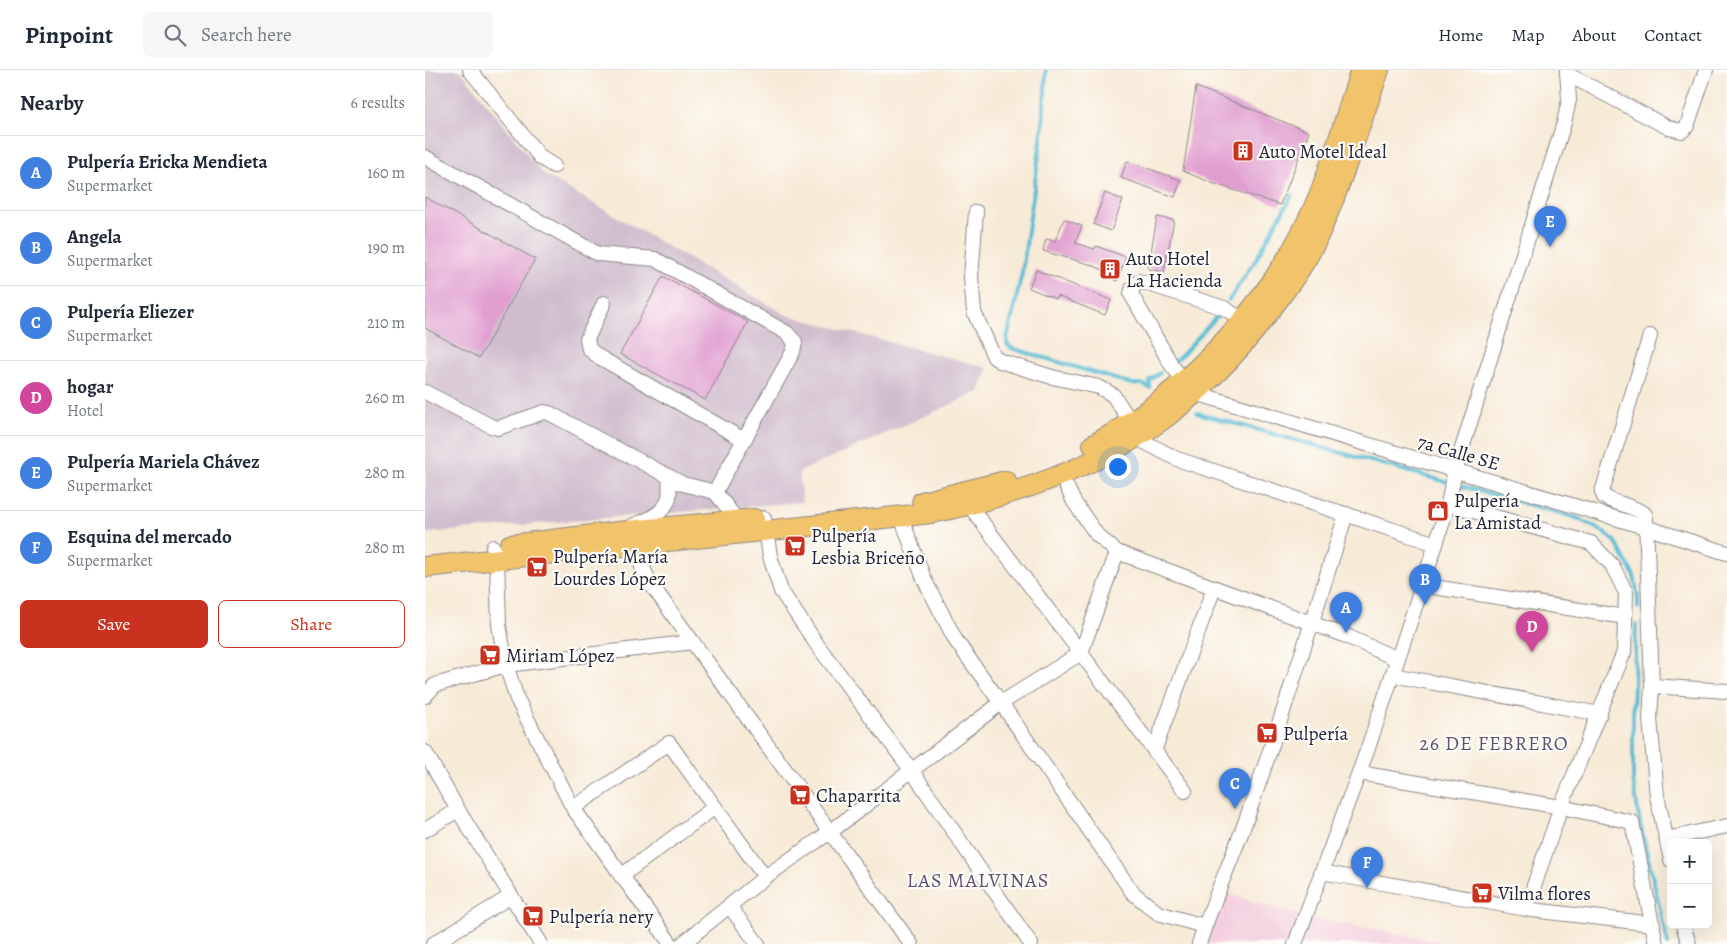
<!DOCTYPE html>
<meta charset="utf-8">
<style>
:root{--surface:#fff;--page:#f6f6f7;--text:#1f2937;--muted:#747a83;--line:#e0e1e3;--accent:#c8321e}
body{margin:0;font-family:Alegreya,serif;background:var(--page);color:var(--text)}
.controls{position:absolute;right:15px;bottom:15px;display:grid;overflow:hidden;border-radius:8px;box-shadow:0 5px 20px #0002}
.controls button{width:45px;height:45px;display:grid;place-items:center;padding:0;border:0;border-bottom:1px solid var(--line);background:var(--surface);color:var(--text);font:25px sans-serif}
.you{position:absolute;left:692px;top:396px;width:18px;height:18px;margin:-12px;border:4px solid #fff;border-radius:50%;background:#1a73e8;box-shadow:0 0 0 8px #1a73e833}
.badge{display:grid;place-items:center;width:32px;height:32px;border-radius:50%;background:var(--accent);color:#fff;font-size:16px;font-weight:700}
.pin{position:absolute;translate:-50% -41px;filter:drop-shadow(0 1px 2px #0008)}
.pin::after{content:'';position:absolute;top:26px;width:18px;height:15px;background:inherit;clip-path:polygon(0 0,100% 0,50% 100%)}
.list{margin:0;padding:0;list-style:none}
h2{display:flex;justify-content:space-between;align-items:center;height:65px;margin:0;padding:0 20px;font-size:21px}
h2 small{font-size:16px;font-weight:400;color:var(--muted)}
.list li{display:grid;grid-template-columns:32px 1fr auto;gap:15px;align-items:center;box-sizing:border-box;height:75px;padding:0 20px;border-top:1px solid var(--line)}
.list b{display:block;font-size:19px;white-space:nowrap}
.list p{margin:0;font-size:16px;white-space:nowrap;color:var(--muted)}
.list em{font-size:16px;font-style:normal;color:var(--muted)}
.actions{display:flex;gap:10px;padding:15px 20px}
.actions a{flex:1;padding:11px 0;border:1px solid var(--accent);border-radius:8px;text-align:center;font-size:18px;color:var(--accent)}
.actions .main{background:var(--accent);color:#fff}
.icon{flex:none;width:28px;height:28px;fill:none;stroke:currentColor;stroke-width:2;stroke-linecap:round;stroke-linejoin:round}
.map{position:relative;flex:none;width:1302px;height:874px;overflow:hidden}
header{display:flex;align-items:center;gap:30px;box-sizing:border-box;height:70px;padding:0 25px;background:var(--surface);border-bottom:1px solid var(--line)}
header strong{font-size:24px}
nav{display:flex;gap:28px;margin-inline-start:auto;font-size:18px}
.search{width:350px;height:45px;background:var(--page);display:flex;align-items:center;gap:12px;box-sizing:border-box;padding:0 18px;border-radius:8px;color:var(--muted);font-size:19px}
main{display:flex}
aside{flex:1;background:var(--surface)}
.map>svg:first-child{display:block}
</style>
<header>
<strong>Pinpoint</strong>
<div class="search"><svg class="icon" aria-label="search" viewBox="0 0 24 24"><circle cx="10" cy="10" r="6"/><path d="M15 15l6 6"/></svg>Search here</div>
<nav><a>Home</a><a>Map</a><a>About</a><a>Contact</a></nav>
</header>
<main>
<aside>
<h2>Nearby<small>6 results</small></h2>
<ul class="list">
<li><span class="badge" style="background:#3f7fe0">A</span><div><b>Pulpería Ericka Mendieta</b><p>Supermarket</p></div><em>160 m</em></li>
<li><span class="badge" style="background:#3f7fe0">B</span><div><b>Angela</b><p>Supermarket</p></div><em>190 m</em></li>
<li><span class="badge" style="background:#3f7fe0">C</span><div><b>Pulpería Eliezer</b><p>Supermarket</p></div><em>210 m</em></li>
<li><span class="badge" style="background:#d1479c">D</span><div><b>hogar</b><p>Hotel</p></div><em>260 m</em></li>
<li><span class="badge" style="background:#3f7fe0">E</span><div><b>Pulpería Mariela Chávez</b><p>Supermarket</p></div><em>280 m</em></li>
<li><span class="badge" style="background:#3f7fe0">F</span><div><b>Esquina del mercado</b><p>Supermarket</p></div><em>280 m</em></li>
</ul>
<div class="actions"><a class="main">Save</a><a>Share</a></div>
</aside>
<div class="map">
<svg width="1302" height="874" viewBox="0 0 1302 874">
<rect width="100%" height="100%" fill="#fdfcf7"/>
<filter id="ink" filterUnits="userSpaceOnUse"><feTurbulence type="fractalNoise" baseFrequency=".02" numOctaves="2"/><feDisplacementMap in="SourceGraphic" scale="10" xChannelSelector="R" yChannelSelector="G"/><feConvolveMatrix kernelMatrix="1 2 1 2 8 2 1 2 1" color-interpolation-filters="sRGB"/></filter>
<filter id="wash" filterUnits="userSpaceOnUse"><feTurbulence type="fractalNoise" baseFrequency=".0096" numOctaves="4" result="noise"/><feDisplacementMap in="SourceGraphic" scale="20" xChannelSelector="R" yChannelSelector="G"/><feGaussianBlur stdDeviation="1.12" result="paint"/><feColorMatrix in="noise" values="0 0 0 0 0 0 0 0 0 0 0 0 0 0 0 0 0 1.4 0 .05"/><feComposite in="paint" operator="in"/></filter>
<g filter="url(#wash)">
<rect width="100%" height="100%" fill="#f7ead7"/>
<polygon fill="#f3cfdf" points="793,821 880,847 1028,874 774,874"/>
<polygon fill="#cfbdce" points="0,0 35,0 118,104 361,245 563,298 554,322 374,402 377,432 0,463"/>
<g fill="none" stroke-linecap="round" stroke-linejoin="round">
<g stroke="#56bcd4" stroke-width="4">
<polyline points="621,0 618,56 597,203 582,269 582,274 586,278 707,314 717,314 725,318 725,310 735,303"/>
<polyline points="804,230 830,191 867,125"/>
<polyline points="749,292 759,283 795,243"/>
<polyline points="772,343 1152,448 1177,461 1190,471 1209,506 1213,527 1213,538"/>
<polyline points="1211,555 1208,643 1208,711 1215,753 1243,874"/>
</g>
</g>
<g id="blocks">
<g fill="#e19fd0">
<polygon points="771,17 884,62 855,135 787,113 758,101"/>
<polygon points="702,91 756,110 750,127 696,108"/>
<polygon points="680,123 698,130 686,161 668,154"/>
<polygon points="0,127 110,189 54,288 0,258"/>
<polygon points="732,147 749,150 739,202 723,199"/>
<polygon points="639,149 657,156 650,173 670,179 671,176 701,187 692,211 683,207 685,203 664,194 618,181 621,169 630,171"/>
<polygon points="611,200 686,230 680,245 632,226 631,229 604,218"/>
<polygon points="238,206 323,252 280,330 195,284"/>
</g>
</g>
</g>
<g filter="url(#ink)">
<use href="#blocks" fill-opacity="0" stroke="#8c8689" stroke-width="1"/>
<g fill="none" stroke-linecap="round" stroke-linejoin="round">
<g stroke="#8c8689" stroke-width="16">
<g id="minor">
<polyline points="45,0 116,88 129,96"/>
<polyline points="1142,4 1244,58 1257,61 1262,56 1281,0"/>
<polyline points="0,87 173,184 230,189 362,263 370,272 368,282 290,422"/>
<polyline points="551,142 546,207 549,242 569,287 575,291 627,307 674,317 688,325 706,352"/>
<polyline points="179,233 162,269 164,279 174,287 319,370"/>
<polyline points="818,250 799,238 714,211 708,217 706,224 747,296 770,323 1220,457 1302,483"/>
<path d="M1225,266L1177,422L1179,427C1192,434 1208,436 1220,444L1221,449L1227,616L1225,649L1232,726L1246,790"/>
<polyline points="0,322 66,356 73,358 119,342 124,343 258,414 290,422 313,451"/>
<polyline points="710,367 752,389 1011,474"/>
<polyline points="636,405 649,432 672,465 692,482 919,565 972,589"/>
<polyline points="1023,434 1166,473 1187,495 1201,523 1199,582 1136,737 1101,839"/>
<polyline points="544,435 760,721"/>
<polyline points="476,447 499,509 531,571 576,633 708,823 733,843 779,856"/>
<polyline points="339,448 345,486 356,521 393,576 487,701 606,874"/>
<path d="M207,456C221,451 241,443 244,427C245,421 244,413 245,407"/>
<polyline points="214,476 216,494 225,513 486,874"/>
<polyline points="68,477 72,489 74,555 81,595 92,629 148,738 246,874"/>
<polyline points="996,515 1200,547"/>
<polyline points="967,605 1175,644"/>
<polyline points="1227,616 1302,621"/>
<polyline points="0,626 10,615 81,595 268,572"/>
<polyline points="729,681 789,518"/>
<polyline points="0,682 33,740 116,874"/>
<polyline points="934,703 1136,737 1207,752 1231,874"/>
<polyline points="148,738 244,673 340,807"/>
<polyline points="0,760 33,740"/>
<polyline points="1242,769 1302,756"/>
<polyline points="896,802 1107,840 1228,854"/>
<polyline points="196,806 290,737"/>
<polyline points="305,837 333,874"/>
<polyline points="1258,855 1264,874"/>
<polyline points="8,874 86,826"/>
<polyline points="257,874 340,807 405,762 576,633 656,583 692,482"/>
<path d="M774,874C787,832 806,792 821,750C857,649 889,547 921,444"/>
<polyline points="870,874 942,681 1011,474 1023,434 1030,401 1139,53 1144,30 1142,0"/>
</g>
</g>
<g stroke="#8c8689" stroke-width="22">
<g id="highway">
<path d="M668,375C766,321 853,227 895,123C911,83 922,41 936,0"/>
<polyline points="497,432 581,411"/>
<polyline points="85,475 193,462 329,449"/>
<path d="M0,497L507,443C589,426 672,398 740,348C778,319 812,284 841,246C856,226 872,206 884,184C894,167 901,147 909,128C925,86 939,43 954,0"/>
</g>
</g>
<use href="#minor" stroke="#fff" stroke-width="14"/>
<use href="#highway" stroke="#f1c36a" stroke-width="20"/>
</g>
</g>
<defs>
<g id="building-square" transform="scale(1.125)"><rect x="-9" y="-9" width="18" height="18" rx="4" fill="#c8321e" stroke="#fdfcf7"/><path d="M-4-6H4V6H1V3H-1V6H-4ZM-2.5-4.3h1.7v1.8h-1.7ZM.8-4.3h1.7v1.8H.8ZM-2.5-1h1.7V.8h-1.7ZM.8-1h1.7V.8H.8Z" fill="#fff"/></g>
<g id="shop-square" transform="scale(1.125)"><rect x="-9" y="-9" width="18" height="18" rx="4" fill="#c8321e" stroke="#fdfcf7"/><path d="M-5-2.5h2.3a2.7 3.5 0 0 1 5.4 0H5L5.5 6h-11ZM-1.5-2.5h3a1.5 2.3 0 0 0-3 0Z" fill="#fff"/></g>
<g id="supermarket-square" transform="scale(1.125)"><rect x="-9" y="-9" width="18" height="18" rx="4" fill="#c8321e" stroke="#fdfcf7"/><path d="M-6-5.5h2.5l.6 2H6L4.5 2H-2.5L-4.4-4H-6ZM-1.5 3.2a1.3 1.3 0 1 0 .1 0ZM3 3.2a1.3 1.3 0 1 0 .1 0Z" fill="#fff"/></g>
</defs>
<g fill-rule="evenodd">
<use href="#building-square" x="818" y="81"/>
<use href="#building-square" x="685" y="199"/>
<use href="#shop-square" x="1013" y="441"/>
<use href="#supermarket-square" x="370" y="476"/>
<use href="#supermarket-square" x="112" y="497"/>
<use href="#supermarket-square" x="65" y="585"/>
<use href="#supermarket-square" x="842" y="663"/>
<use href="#supermarket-square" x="375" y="725"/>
<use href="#supermarket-square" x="1057" y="823"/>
<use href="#supermarket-square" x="108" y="846"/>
</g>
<g text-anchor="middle" stroke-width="4.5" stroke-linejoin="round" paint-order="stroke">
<g font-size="19" fill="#22223b" stroke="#fdfcf7" text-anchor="start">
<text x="834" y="88">Auto Motel Ideal</text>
<text x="701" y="195">Auto Hotel<tspan x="701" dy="22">La Hacienda</tspan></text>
<text x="1029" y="437">Pulpería<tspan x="1029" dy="22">La Amistad</tspan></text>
<text x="386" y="472">Pulpería<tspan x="386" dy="22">Lesbia Briceño</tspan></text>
<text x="128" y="493">Pulpería María<tspan x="128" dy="22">Lourdes López</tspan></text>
<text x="81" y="592">Miriam López</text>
<text x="858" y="670">Pulpería</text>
<text x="391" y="732">Chaparrita</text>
<text x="1073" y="830">Vilma flores</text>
<text x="124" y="853">Pulpería nery</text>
</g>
<g font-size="19" fill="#22223b" stroke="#fdfcf7">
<text transform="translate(1034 382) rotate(16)" y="7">7a Calle SE</text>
</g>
<g font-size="20" letter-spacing="1" fill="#654e6f" stroke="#fdfcf7">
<text x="1069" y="680">26 DE FEBRERO</text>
<text x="553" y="817">LAS MALVINAS</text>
</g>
</g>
</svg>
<div class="controls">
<button>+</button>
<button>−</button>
</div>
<div class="you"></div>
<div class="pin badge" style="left:921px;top:563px;background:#3f7fe0">A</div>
<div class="pin badge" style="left:1000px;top:535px;background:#3f7fe0">B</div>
<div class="pin badge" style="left:810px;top:739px;background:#3f7fe0">C</div>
<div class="pin badge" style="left:1107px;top:582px;background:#d1479c">D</div>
<div class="pin badge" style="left:1125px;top:177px;background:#3f7fe0">E</div>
<div class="pin badge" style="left:942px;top:818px;background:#3f7fe0">F</div>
</div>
</main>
